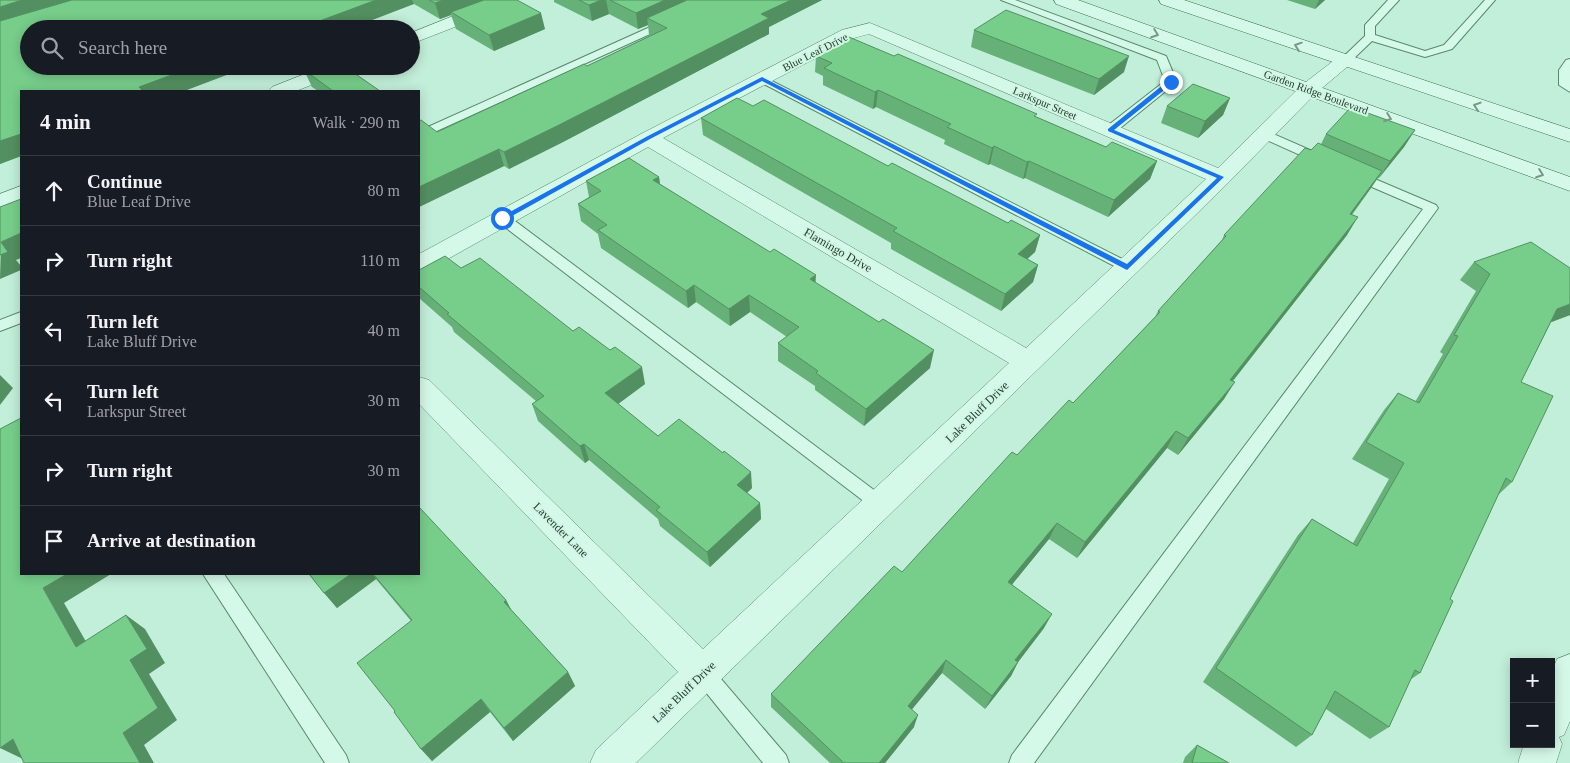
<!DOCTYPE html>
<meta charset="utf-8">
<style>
:root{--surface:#171b24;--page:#20242c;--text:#f1f3f6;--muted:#9ea1a6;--line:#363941}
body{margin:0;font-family:"Times New Roman",serif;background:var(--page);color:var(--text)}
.controls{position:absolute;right:15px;bottom:15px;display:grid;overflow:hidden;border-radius:0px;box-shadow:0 2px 12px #0003}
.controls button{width:45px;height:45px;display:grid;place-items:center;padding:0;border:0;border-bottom:1px solid var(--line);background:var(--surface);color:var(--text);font:25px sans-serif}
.stop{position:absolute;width:15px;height:15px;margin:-11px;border:4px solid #1a73e8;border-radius:50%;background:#fff}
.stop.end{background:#1a73e8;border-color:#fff;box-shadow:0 1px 5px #0008}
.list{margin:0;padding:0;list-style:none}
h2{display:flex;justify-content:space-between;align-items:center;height:65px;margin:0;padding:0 20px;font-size:21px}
h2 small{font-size:16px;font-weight:400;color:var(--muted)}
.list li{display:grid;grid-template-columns:32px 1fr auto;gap:15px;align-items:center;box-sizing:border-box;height:70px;padding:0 20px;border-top:1px solid var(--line)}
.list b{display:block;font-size:19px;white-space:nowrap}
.list p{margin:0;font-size:16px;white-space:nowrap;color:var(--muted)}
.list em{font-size:16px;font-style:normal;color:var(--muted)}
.icon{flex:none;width:28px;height:28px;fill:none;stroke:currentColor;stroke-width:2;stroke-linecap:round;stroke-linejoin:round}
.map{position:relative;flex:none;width:1570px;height:763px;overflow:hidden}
.search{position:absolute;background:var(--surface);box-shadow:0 2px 12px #0003;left:20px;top:20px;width:400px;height:55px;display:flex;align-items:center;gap:12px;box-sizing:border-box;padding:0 18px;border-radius:28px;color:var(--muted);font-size:19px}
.panel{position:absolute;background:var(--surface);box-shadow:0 2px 12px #0003;left:20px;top:90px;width:400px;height:485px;border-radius:0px}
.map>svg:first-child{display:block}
</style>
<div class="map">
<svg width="1570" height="763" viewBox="0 0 1570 763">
<rect width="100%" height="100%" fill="#c2efd9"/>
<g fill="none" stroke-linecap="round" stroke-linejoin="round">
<g stroke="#59896a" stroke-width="2">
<g id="lane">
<polygon points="1001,0 1015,0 1166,56 1177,82 1114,133 1106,133 1104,130 1106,127 1165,81 1157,60"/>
<polygon points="1388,0 1399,0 1375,26 1375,35 1425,51 1444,45 1485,0 1495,0 1452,49 1425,57 1372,41 1348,64 1340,64 1339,62 1340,60 1365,36 1365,25"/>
<polygon points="668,19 672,20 673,22 672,24 419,139 419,131"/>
<polygon points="1570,59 1570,92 1559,85 1559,70 1566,60"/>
<polygon points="762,76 1132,264 1134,267 1132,270 1122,270 758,81 756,79"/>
<polygon points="1264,130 1326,157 1328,160 1326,163 1318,163 1260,137 1258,134 1260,131"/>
<polygon points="1356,171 1436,205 1438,208 1034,763 1009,763 1012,755 1423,209 1351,178 1350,175 1351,172"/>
<polygon points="502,214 507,215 886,499 889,504 886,509 880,512 874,509 497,221 495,218"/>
<polygon points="21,312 21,323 0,331 0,320"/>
<polygon points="203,574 224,574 346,755 349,763 325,763"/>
<polygon points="703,663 710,666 786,755 789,763 763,763 696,680 692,673 696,666"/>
</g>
</g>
<g stroke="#59896a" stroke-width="1">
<g id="street">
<polygon points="493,0 516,0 514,4 411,44 411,33"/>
<path d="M870,23L1218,168L1302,85L1337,58L1344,56L1351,58L1353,62L1316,93L1229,182L636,763H590L596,750L678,672L419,404V377L429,380L703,649L1009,363L648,147L428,270L419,272V254L641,134L842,30ZM869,34L1206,179L1026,348L663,138L854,38Z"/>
<polygon points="325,66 351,66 349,70 296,91 269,91 272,87"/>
<polygon points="21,186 21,201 0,209 0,194"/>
<polygon points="1570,654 1570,721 1564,735 1559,737 1562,744 1556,763 1518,763 1524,744 1551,744 1551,674 1557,659"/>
</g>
</g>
<g stroke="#3c6b4b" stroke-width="1">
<g id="secondary">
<polygon points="1054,0 1078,0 1570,177 1570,191 1056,4"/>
<polygon points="1159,0 1184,0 1570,129 1570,142 1161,4"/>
</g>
</g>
<use href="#lane" fill="#d5f9e8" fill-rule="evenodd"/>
<use href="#street" fill="#d5f9e8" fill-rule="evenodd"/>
<use href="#secondary" fill="#d5f9e8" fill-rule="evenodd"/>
</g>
<g fill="#66b178">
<polygon points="0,0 517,0 545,29 494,51 456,29 451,15 440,19 414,4 29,66 250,66 184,91 21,91 21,156 0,164"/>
<polygon points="554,0 822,0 769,27 769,34 563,142 509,169 504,166 419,207 419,121 437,132 587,66 651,35 649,35 648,25 638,29 609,14 592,21 554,2"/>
<polygon points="1287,0 1325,0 1315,9"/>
<polygon points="974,30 1124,72 1094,95 971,47"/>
<polygon points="816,56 894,56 1106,147 1157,161 1150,179 1108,217 1025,178 1023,179 990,164 988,165 944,144 945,140 876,107 873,109 823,85 823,76 815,72"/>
<polygon points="304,70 380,91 318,91 312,87"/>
<polygon points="1230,98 1223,115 1198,138 1161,123 1167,106"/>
<polygon points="753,106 888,166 1008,223 1040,235 1035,252 1027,259 1038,265 1033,282 1001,311 891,249 891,243 703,135 701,118"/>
<polygon points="1415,130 1404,147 1379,178 1378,178 1371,188 1352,215 1347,235 1233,381 1224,399 1178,455 1167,448 1077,558 1049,539 1012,584 1044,628 1018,662 1011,676 985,709 942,673 912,709 914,727 885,763 830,763 771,707 771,694 902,572 1017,455 1073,403 1155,317 1158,311 1222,240 1224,235 1311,150 1321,144 1326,134"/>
<polygon points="659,177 660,184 816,283 930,368 864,426 815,390 815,386 778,361 778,343 787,337 750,312 730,326 696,302 688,308 601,248 598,234 581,221 578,204 589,197 586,181"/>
<polygon points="1474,262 1570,315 1551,322 1521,382 1512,482 1498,495 1450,599 1420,673 1410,680 1389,727 1370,739 1326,709 1312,735 1296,747 1203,682 1298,535 1312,519 1353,543 1389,479 1352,459 1384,410 1398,393 1415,402 1443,354 1440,352 1476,291 1460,280"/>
<polygon points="461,268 573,331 645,384 618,404 658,436 752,488 747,493 760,503 761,519 710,567 660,526 658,519 589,460 585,463 538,421 532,404 536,401 454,332 452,327 419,298 419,270"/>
<polygon points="309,574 419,574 506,600 511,610 568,672 575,686 513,741 490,712 432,761 421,749 395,711 411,621 376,579 337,608"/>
<polygon points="1197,745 1229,763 1183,763 1185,757"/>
</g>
<g fill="#539061">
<polygon points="22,0 85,0 0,26 0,7"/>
<polygon points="376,0 412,0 414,4 349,29 298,29"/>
<polygon points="443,0 488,0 451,12 451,15 440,19 435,3"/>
<polygon points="601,0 606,0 609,14 592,21 589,5"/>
<polygon points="665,0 702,0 647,18 648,25 638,29 636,13"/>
<polygon points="791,0 822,0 769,27 769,34 563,142 509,169 504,152 761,14"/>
<polygon points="1319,0 1325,0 1315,9"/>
<polygon points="541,13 545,29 494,51 489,35"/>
<polygon points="1129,56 1124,72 1094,95 1099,79"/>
<polygon points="196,66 250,66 184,91 138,91 139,87"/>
<polygon points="878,90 876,107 873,109 875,92"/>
<polygon points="1230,98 1223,115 1198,138 1205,121"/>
<polygon points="1415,130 1404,147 1379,178 1390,161"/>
<polygon points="21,134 21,156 0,164 0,141"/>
<polygon points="994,146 990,164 988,165 992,148"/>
<polygon points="499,149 504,166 419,207 419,187"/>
<polygon points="1029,161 1025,178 1023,179 1027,162"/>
<polygon points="1157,161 1150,179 1108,217 1114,200"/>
<polygon points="1382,171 1371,188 1339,231 1350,214"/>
<polygon points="659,177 661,194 653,180"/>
<polygon points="1358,217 1347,235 1220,397 1230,380"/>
<polygon points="21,233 21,258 16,260 21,266 21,270 0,279 1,242"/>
<polygon points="1040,235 1035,252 1013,272 1018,254"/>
<polygon points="1038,265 1033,282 1001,311 1005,294"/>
<polygon points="816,275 815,292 810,279"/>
<polygon points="694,285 696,302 688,308 686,291"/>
<polygon points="749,295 750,312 730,326 729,309"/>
<polygon points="1570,304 1570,315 1541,326 1557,309"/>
<polygon points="934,350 930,368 864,426 866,409"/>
<polygon points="642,367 645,384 610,410 605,393"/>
<polygon points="0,375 13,388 0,405"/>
<polygon points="1235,382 1224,399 1178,455 1188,438"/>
<polygon points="1176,431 1167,448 1077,558 1085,542"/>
<polygon points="584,444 589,460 585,463 580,446"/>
<polygon points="751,472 752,488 738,501 737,485"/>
<polygon points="760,503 761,519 710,567 707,552"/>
<polygon points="1057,523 1049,539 1002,597 1008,582"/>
<polygon points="67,574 111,574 64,603 97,661 76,647 43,588"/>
<polygon points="351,574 372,574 376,579 337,608 324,593"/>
<polygon points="506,600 514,615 504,602"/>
<polygon points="1052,614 1044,628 1009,674 1015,660"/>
<polygon points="126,615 145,629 165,663 149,674 177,720 144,745 154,763 140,763 123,733 130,660"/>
<polygon points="946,660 942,673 904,719 908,706"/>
<polygon points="1018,662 1011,676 985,709 992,696"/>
<polygon points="568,672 575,686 513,741 504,728"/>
<polygon points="481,699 490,712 432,761 421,749"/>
<polygon points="918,715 914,727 885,763 879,763"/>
<polygon points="13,739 25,760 0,748"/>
</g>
<g fill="#77ce8b" stroke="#539061">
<polygon points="0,0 22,0 0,7"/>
<polygon points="72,0 376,0 298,29 29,29 29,66 196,66 139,87 142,90 138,91 21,91 21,134 0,141 0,21"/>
<polygon points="429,0 443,0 435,3"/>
<polygon points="484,0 517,0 541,13 489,35 451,12"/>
<polygon points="579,0 601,0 589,5"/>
<polygon points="610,0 665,0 636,13"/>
<polygon points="687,0 791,0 761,14 769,18 559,125 504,152 499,149 419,187 419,121 421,120 437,132 584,64 587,66 667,28 647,18"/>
<polygon points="1006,10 1129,56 1099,79 974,30"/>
<polygon points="849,37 894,56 898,54 1037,114 1034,116 1106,147 1112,142 1157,161 1114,200 1029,161 1027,162 994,146 992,148 947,127 951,124 878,90 875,92 824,68 832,63 816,56"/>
<polygon points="314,66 344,66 380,91 333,91 304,70"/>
<polygon points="1193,84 1230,98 1205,121 1167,106"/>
<polygon points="737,98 753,106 764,100 888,166 892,163 1008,223 1011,220 1040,235 1018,254 1038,265 1005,294 893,231 897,228 701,118"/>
<polygon points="1351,107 1415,130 1390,161 1326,134"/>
<polygon points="1318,143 1382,171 1350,214 1358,217 1230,380 1235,382 1188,438 1176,431 1085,542 1057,523 1008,582 1052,614 1015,660 1018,662 992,696 946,660 908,706 918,715 879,763 844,763 771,694 894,566 902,572 1012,452 1017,455 1069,400 1073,403 1160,312 1158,311 1226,236 1224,235 1305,148 1311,150"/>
<polygon points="629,158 659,177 653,180 770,252 774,249 816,275 810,279 879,322 883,319 934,350 866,409 816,373 818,371 778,343 799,327 749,295 729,309 694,285 686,291 598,230 607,225 578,204 601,191 586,181"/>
<polygon points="21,199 21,233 1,242 8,252 0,255 0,207"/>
<polygon points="1531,242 1570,268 1570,304 1557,309 1521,382 1553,396 1512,482 1506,478 1450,599 1453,601 1420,673 1415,670 1389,727 1335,691 1312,735 1216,668 1312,519 1357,546 1404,463 1366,442 1398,393 1419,403 1458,336 1454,335 1490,274 1474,262"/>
<polygon points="445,256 461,268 480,258 573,331 579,327 610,350 615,347 642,367 605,393 658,436 679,419 723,453 724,451 751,472 737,485 760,503 707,552 656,510 660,507 584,444 580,446 532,404 544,396 447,314 449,313 419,287 419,270"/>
<polygon points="21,418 21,574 67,574 43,588 76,647 126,615 147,649 130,660 158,708 123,733 140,763 24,763 13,739 0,748 0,429"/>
<polygon points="419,507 506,600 504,602 568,672 504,728 481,699 421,749 394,712 395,711 357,663 412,620 373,574 419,574"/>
<polygon points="309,574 351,574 324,593"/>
<polygon points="1197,745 1229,763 1192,763"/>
</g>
<defs><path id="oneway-chevron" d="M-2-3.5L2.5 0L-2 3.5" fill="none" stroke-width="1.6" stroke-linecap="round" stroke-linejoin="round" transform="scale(1.25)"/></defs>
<g stroke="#799886">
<use href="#oneway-chevron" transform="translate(1155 34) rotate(20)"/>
<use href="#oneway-chevron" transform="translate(1298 46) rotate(-161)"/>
<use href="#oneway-chevron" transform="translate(1477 106) rotate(-162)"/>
<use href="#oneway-chevron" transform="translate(1388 118) rotate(20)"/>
<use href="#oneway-chevron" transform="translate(1540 174) rotate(20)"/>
</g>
<polygon fill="#1a73e8" points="762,77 1127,264 1217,178 1108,131 1108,129 1169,80 1173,80 1173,83 1114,130 1224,177 1127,270 762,81 650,139 505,220 499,218 646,137"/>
<g text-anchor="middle" stroke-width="4" stroke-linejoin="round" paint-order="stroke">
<g font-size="11" fill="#1d3825" stroke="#d1f6e5">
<text transform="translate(815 52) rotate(-27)" y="4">Blue Leaf Drive</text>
<text transform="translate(1316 92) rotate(20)" y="4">Garden Ridge Boulevard</text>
<text transform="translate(1045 103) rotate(23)" y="4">Larkspur Street</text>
</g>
<g font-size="12" fill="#1d3825" stroke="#d1f6e5">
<text transform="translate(838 250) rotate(30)" y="4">Flamingo Drive</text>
<text transform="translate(977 412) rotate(-44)" y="4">Lake Bluff Drive</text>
<text transform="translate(561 530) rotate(45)" y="4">Lavender Lane</text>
<text transform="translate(684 692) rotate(-44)" y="4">Lake Bluff Drive</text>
</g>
</g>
</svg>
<div class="controls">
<button>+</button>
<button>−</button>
</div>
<div class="stop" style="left:502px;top:218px"></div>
<div class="stop end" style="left:1171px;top:82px"></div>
<div class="search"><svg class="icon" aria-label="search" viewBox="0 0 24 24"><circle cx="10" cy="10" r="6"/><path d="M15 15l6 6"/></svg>Search here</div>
<section class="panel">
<h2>4 min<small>Walk · 290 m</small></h2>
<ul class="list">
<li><svg class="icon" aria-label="ahead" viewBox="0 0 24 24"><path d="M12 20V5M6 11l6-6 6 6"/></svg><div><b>Continue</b><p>Blue Leaf Drive</p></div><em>80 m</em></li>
<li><svg class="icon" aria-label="right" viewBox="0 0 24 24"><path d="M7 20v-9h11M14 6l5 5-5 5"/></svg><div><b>Turn right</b></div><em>110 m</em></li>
<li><svg class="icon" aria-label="left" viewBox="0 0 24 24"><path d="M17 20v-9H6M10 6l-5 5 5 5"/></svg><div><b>Turn left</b><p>Lake Bluff Drive</p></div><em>40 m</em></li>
<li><svg class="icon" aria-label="left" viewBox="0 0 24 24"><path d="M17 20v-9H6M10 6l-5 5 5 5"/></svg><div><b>Turn left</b><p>Larkspur Street</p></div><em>30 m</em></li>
<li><svg class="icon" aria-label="right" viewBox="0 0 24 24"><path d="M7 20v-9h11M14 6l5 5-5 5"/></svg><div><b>Turn right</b></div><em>30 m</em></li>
<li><svg class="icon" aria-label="arrive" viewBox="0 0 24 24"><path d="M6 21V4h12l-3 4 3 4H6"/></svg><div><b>Arrive at destination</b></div></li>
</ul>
</section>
</div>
